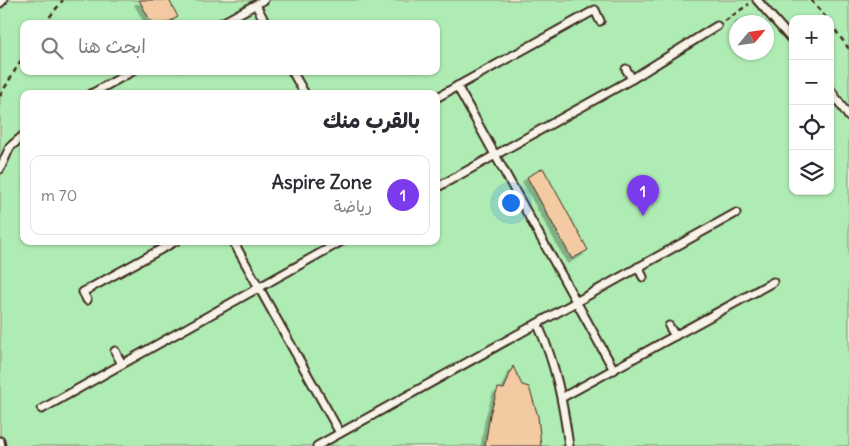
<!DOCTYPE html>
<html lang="ar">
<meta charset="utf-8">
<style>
:root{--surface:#fff;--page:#f2f2f3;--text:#2b2b33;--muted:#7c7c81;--line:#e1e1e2;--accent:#7c3aed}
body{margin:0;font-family:Delius,"Playpen Sans Arabic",sans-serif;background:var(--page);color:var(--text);direction:rtl}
.controls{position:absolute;right:15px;top:15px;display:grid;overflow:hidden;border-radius:10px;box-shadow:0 1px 4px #0004}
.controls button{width:45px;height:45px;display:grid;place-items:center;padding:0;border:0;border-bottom:1px solid var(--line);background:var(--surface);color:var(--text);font:25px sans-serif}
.compass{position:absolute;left:729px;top:15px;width:45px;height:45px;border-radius:50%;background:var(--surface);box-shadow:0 1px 4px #0004;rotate:61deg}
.you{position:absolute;left:510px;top:202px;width:18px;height:18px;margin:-12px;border:4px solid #fff;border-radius:50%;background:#1a73e8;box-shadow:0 0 0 8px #1a73e833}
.badge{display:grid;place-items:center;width:32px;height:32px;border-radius:50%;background:var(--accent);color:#fff;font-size:16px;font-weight:700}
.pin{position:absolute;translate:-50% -41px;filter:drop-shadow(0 1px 2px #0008)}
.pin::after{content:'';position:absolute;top:26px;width:18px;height:15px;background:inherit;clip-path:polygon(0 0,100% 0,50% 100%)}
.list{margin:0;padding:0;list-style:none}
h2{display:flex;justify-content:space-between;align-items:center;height:65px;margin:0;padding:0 20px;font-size:21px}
h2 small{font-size:16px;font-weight:400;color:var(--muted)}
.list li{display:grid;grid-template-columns:32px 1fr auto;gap:15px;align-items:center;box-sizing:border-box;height:80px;margin:0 10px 10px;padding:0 10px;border:1px solid var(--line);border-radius:10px}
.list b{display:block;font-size:19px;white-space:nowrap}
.list p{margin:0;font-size:16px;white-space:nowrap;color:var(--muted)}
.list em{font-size:16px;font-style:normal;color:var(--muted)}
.icon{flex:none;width:28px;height:28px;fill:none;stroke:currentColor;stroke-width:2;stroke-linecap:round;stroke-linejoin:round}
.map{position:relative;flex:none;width:849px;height:446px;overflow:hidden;direction:ltr}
.search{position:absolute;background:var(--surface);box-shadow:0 1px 4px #0004;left:20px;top:20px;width:420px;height:55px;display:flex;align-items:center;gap:12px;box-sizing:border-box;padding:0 18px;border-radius:10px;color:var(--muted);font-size:19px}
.panel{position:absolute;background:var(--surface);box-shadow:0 1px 4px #0004;left:20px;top:90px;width:420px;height:155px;border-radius:10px;direction:rtl}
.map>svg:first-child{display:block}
</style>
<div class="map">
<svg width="849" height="446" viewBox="0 0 849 446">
<defs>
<filter id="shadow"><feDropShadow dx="-4.5" dy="4.5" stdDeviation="0" flood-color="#0004"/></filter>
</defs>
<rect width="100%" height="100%" fill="#f6ebda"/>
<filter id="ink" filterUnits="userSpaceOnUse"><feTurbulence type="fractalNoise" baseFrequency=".02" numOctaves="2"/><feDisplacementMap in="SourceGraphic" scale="10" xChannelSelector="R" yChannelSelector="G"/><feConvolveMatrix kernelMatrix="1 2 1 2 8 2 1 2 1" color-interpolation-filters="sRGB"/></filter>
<g filter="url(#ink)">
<path fill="#afecb3" stroke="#758b68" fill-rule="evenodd" d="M3,0H849V446H0V3ZM793,19H830V191H793ZM736,22H766V52H736ZM24,24H436V71H24ZM24,94H436V241H24Z"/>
<g fill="#f3caa2" stroke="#3b2a1e" filter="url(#shadow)">
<polygon points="139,0 169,0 178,17 165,24 152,24"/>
<polygon points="543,168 588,250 572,259 527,177"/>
<polygon points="513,366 522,385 529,387 538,416 541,446 485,446 490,414 498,388 504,389"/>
</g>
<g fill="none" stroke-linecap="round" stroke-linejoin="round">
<g stroke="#3b2a1e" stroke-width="11">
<g id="lane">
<polyline points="757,0 793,41"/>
<polyline points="0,3 3,0"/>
<polyline points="256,5 266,24"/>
<polyline points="220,24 264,0"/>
<polyline points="626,69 632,79"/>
<polyline points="292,71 305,94"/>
<polyline points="457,86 614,370"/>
<polyline points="830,89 849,117"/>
<polyline points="91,94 133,71"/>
<polyline points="436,98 595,10 600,21"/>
<polyline points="0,169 10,147 24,135"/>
<polyline points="436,188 632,79 717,26"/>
<polyline points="233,241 340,433"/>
<polyline points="638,267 643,277"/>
<polyline points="87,300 83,292 176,241"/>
<path d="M538,325C556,364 563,403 569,446"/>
<polyline points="669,326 675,336"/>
<polyline points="115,351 122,364"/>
<polyline points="563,397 773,282"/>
<polyline points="42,409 342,241"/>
<polyline points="0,441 1,446"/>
<polyline points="317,446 736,213"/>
</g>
</g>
<g stroke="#3b2a1e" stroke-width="2.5" stroke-dasharray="5 4" stroke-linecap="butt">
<polyline points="811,0 827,19"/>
<polyline points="725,21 749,4"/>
<polyline points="830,23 849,49"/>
<polyline points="44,24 63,0"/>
<polyline points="0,96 24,55"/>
</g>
<use href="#lane" stroke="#f7f3e8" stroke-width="7"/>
</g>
</g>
</svg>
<div class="controls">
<button>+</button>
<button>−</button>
<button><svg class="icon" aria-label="locate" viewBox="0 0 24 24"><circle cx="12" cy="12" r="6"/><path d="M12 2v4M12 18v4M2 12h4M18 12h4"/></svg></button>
<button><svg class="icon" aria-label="layers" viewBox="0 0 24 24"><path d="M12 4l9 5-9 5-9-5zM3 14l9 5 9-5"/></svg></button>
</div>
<svg class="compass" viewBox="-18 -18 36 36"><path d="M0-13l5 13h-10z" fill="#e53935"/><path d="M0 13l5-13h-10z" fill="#7c7c81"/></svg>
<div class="you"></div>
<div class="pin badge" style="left:643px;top:216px">1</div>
<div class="search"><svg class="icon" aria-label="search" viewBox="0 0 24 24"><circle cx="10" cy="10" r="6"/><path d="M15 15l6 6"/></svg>ابحث هنا</div>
<section class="panel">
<h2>بالقرب منك<small></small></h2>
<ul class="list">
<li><span class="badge">1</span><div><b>Aspire Zone</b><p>رياضة</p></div><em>70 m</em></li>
</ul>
</section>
</div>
